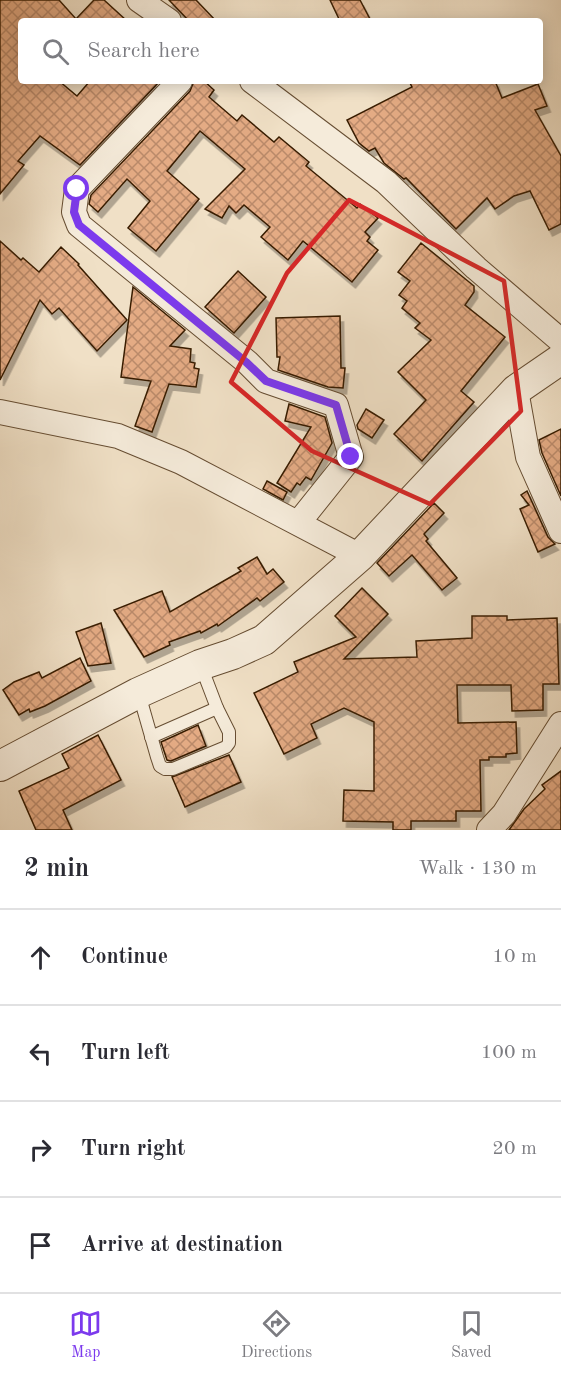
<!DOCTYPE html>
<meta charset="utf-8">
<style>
:root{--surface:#fff;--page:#f7f7f7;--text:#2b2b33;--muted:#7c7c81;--line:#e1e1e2;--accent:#7c3aed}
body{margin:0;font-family:"Old Standard TT",serif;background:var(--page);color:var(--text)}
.stop{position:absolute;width:18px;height:18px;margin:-14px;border:4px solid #7c3aed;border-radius:50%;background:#fff}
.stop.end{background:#7c3aed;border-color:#fff;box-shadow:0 2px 6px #0008}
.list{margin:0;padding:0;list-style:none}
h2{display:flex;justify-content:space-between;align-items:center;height:78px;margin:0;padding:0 24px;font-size:26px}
h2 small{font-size:20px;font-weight:400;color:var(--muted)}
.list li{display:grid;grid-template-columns:39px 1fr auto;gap:18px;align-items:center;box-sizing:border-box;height:96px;padding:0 24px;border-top:2px solid var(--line)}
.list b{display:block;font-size:22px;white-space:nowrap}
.list em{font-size:20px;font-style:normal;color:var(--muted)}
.icon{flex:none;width:33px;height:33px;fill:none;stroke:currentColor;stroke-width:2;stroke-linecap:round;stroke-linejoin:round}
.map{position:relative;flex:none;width:561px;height:830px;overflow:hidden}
.search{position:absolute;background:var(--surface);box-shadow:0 3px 15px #0003;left:18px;right:18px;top:18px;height:66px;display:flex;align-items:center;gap:15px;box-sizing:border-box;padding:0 21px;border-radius:6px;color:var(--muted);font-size:22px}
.sheet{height:462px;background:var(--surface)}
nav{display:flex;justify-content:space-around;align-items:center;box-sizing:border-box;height:84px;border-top:2px solid var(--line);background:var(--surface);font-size:16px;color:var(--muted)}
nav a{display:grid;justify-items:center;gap:3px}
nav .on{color:var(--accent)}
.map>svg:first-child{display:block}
</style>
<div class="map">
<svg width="561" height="830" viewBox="0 0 561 830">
<defs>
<pattern id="building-cross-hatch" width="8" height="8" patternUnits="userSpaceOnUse" patternTransform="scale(1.5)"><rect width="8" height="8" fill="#e4ab84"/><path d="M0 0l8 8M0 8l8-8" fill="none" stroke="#ba8a6a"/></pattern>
<filter id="shadow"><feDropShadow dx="3.5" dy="6" stdDeviation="0" flood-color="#0004"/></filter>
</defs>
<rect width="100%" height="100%" fill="#f0e0c6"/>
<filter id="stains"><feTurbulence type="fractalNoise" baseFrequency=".00333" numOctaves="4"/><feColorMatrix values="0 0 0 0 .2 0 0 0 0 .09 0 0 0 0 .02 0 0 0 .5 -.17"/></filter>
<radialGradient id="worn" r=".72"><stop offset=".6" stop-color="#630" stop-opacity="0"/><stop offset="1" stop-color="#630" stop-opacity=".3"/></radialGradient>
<g fill="url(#building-cross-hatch)" stroke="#381c01" stroke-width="1.5" filter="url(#shadow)">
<polygon points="0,0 59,0 76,19 94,0 104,0 127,21 21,21 21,81 59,81 77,96 90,81 160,81 80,165 40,136 18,161 24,165 0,194"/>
<polygon points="169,0 196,0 216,21 189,21"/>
<polygon points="330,0 360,0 371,21 340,21"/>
<polygon points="194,81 204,81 214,90 209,97 237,121 242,115 274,142 279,137 309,162 306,166 357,208 360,204 378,218 365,232 370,237 367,241 378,250 352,282 303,241 288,260 261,237 270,227 244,205 236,213 229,206 222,218 205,209 245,169 200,131 167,171 199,199 156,251 128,228 150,201 127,179 98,212 89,204 91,195 190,91"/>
<polygon points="409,81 495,81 502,98 538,84 547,106 535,110 561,156 561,224 549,230 530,191 514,196 495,209 487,198 456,229 406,178 404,179 384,163 375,148 369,151 359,143 347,120 412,87"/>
<polygon points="0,241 21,260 23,258 39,272 61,247 79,264 78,265 127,320 97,351 59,308 52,314 40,300 0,380"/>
<polygon points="421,243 474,286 474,292 465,305 505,337 461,391 474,402 422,461 394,434 426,400 398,372 431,340 415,328 420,323 402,308 407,301 399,295 410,281 398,272"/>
<polygon points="238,271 266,297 234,333 205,307"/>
<polygon points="133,287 185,330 170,346 191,349 190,362 195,363 194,368 199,369 196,387 169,384 152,432 135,426 151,381 121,377"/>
<polygon points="340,316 341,368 345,368 343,388 328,387 278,370 280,357 277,357 276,318"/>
<polygon points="289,404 325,417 332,443 311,480 306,477 300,485 297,483 291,492 277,483 311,427 285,421"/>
<polygon points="366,409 384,420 372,438 358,429 357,425"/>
<polygon points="561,429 561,496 542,453 539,440"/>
<polygon points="267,481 287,492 283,500 263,489"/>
<polygon points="527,491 548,537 555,544 538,552 520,509 529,505 521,495"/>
<polygon points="434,503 444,513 424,534 428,539 426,541 457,578 442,590 412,555 389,576 377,563"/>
<polygon points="257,557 267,574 273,569 284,582 260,601 257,598 218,626 217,624 201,633 200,631 169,642 170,645 144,657 114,610 162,591 170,612 241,571 238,568"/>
<polygon points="362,588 388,614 344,659 417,657 416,641 472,638 472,616 507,616 507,620 557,618 559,684 543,684 543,710 512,711 511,685 457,685 458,723 516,722 517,753 506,754 506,757 489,757 489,760 480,760 481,811 456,811 456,821 411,821 411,830 393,830 393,822 343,821 344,790 374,791 374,722 344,708 311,724 317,738 284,754 254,693 298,672 294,662 356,637 335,616"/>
<polygon points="101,623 111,663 88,666 76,632"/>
<polygon points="80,658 91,681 45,706 30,712 29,709 19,715 3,690 14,682 39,672 42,678"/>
<polygon points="198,725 206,746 171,761 167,760 161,742"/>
<polygon points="98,735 121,780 63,810 72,830 36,830 19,791 69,768 62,754"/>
<polygon points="229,755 241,782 185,807 172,777"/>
<polygon points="561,771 561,830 509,830 524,809 545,789 542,785"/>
</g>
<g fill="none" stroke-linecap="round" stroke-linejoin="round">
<g stroke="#664d32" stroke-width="14">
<g id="service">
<polyline points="139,694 157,757 160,766 165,769 173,769 226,747 229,743 229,732 217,708 201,666"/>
<polyline points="151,737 217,708"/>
</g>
</g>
<g stroke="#664d32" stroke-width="26">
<g id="minor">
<polyline points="139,0 169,21"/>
<polyline points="180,81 77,189 74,212 79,225 247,362 266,381 336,405 351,457 299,522"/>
<polyline points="252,81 386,182 476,268 561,341"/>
<polyline points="516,390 528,457 561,531"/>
<polyline points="0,412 118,436 181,462 360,556"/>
<polyline points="489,830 504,814 561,724"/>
</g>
</g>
<g stroke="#664d32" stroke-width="32">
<polyline id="tertiary" points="0,766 138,693 200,665 233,654 264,640 360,556 516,390 561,359"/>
</g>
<use href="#service" stroke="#f5ebda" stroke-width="12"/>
<use href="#minor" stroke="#f5ebda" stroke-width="24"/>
<use href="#tertiary" stroke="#f5ebda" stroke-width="30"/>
</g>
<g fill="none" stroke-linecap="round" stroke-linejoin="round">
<polyline stroke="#7c3aed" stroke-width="8" points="77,189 74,212 79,225 246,362 266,381 336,405 351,457"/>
</g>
<path fill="none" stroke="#d62828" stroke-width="4.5" stroke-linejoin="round" d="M349,200L504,281L521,411L430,504L312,451L231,382L287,273Z"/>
<rect width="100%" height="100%" filter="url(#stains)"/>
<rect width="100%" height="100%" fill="url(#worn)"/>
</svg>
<div class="stop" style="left:77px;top:189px"></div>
<div class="stop end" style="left:351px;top:457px"></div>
<div class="search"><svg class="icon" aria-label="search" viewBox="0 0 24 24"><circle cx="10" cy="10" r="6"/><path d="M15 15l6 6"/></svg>Search here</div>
</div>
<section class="sheet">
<h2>2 min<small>Walk · 130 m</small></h2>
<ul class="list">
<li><svg class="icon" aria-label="ahead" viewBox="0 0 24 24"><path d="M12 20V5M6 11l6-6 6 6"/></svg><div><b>Continue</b></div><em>10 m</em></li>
<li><svg class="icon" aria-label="left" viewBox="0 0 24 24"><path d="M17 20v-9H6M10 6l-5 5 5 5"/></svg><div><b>Turn left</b></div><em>100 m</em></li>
<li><svg class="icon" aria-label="right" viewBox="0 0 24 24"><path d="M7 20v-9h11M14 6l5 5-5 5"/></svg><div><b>Turn right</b></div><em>20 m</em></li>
<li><svg class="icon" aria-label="arrive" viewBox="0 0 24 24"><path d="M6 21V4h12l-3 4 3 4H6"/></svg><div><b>Arrive at destination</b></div></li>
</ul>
</section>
<nav>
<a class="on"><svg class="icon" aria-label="map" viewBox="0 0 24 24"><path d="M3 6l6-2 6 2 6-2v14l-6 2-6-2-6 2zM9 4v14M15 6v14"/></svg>Map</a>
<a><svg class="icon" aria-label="directions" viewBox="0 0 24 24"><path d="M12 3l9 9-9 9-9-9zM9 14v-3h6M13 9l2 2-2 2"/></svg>Directions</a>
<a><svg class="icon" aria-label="saved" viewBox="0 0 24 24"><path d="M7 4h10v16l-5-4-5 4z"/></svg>Saved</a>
</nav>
